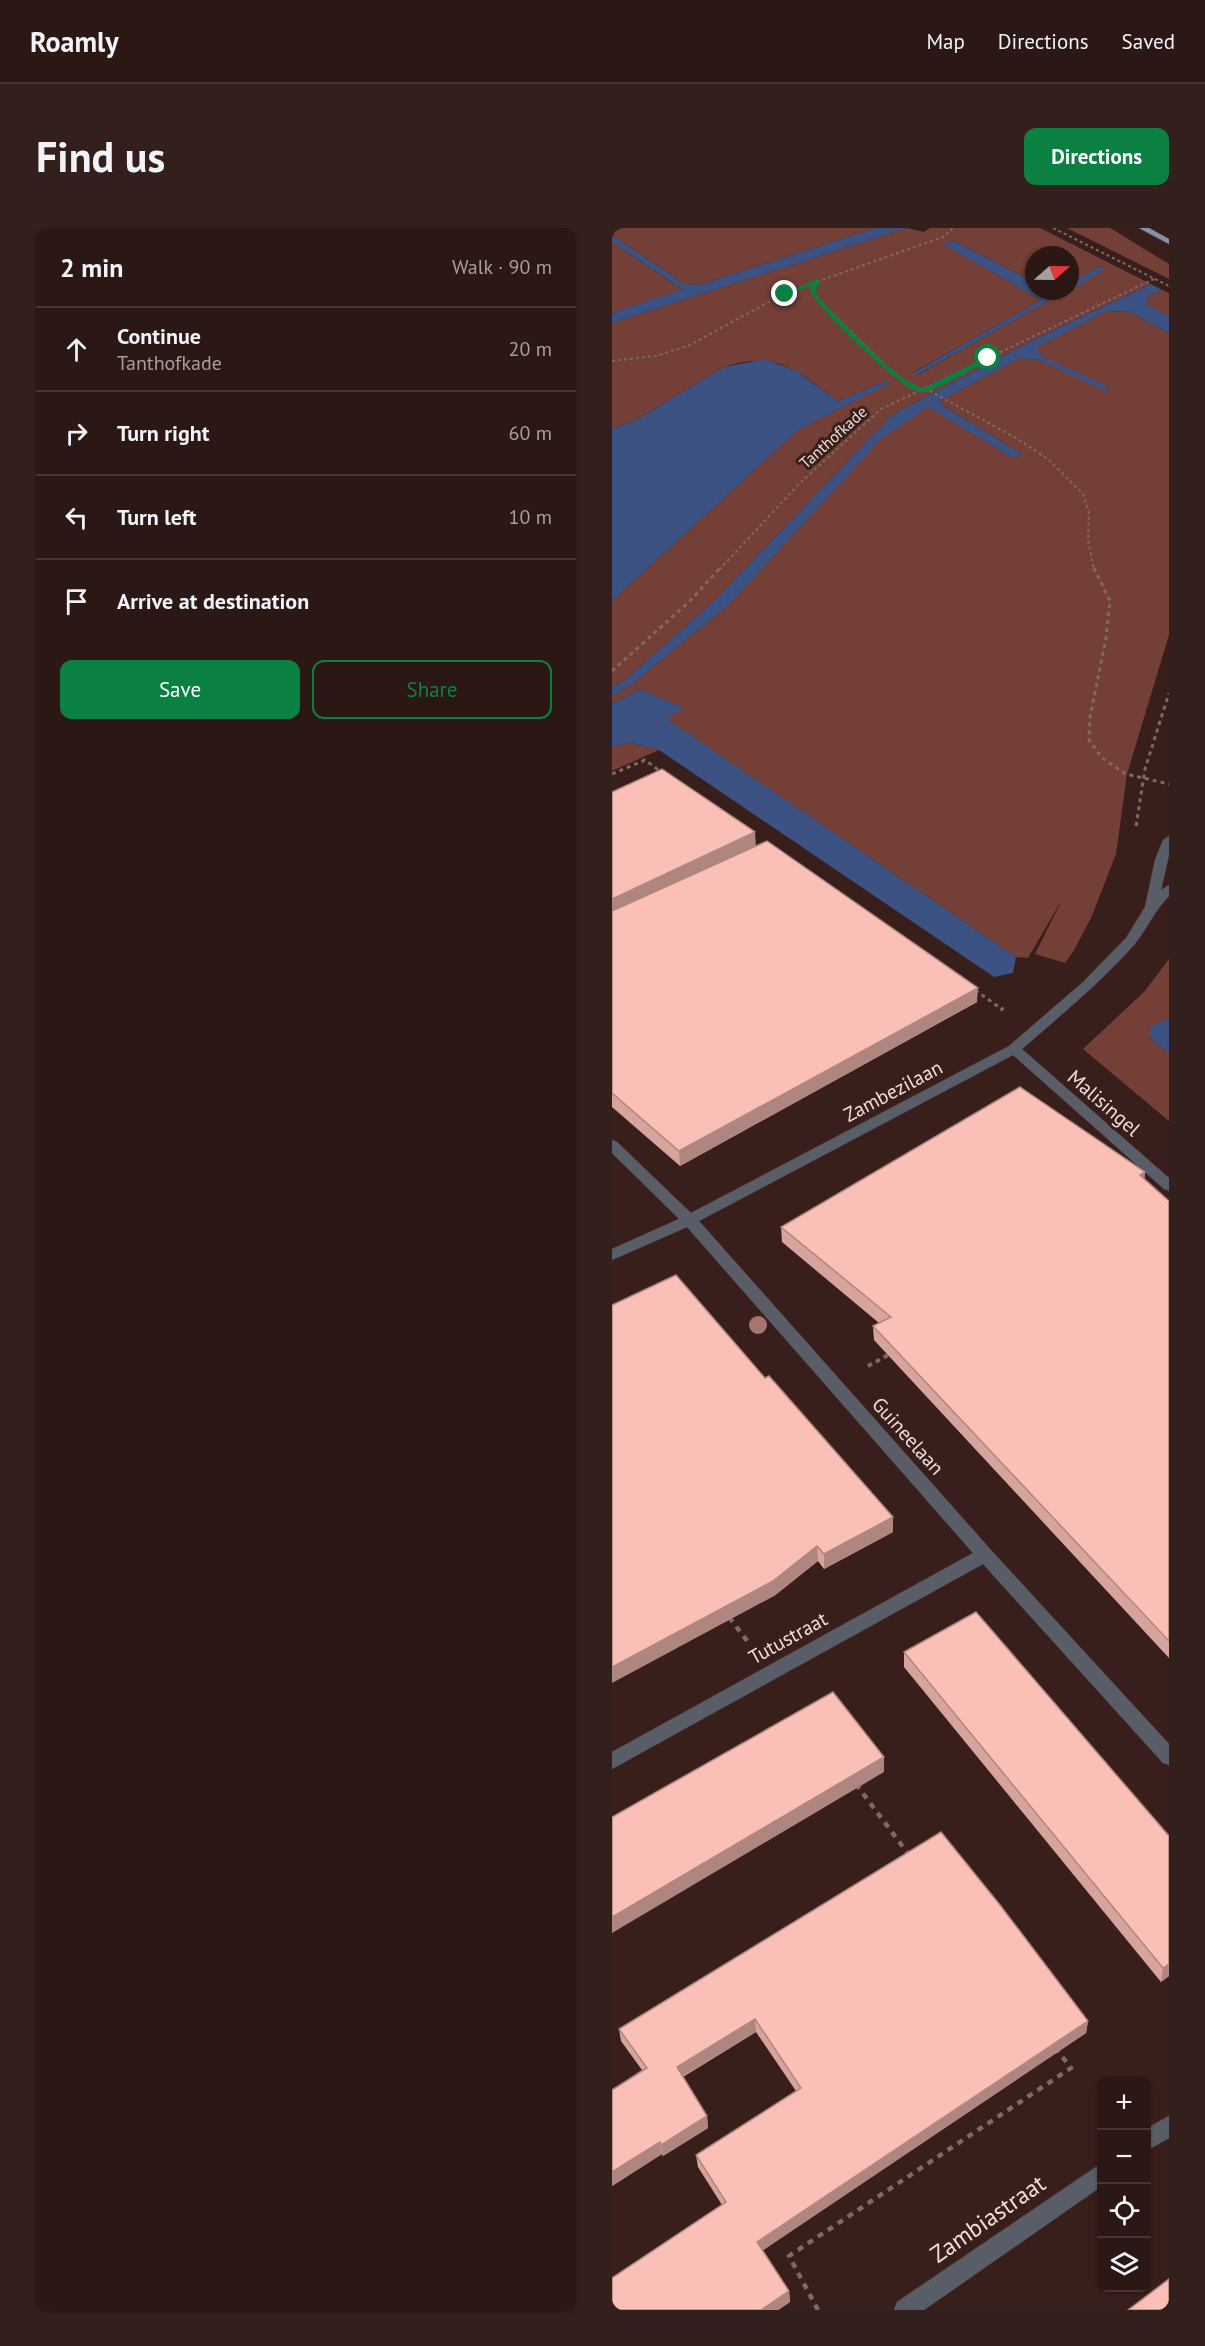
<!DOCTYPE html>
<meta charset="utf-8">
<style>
:root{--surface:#2b1714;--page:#33201d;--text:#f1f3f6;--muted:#a69fa0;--line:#473634;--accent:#0b8043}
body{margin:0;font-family:"PT Sans",sans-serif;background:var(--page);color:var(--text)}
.controls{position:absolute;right:18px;bottom:18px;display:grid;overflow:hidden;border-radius:12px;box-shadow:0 2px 4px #0004}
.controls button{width:54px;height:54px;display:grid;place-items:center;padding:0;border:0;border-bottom:2px solid var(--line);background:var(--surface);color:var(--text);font:30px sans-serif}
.compass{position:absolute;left:413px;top:18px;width:54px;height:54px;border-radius:50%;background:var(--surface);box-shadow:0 2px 4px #0004;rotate:70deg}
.stop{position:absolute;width:18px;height:18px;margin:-14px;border:4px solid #0b8043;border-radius:50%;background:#fff}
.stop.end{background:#0b8043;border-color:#fff;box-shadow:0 2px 6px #0008}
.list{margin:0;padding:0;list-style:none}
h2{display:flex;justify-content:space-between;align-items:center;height:78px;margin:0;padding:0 24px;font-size:26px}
h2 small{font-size:20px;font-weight:400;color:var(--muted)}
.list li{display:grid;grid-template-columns:39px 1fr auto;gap:18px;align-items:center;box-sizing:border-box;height:84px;padding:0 24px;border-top:2px solid var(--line)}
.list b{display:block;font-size:22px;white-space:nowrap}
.list p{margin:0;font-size:20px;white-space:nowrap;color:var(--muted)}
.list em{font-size:20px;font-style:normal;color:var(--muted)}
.actions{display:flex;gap:12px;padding:18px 24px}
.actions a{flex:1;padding:14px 0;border:2px solid var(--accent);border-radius:12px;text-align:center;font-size:21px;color:var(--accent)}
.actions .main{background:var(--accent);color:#fff}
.icon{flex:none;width:33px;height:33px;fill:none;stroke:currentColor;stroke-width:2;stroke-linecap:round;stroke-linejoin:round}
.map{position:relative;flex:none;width:557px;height:2082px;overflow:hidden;border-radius:12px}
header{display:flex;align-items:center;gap:36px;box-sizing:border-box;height:84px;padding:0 30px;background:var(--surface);border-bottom:2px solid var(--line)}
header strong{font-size:28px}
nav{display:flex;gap:33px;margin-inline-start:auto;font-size:21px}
.intro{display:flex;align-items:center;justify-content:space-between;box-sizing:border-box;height:144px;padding:0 36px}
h1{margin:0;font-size:42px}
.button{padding:15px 27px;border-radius:12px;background:var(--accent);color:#fff;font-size:21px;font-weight:700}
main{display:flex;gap:36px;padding:0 36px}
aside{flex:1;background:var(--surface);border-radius:12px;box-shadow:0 2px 4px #0004}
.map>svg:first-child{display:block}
</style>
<header>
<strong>Roamly</strong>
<nav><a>Map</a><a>Directions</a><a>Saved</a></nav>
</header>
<div class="intro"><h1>Find us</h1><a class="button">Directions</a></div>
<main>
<aside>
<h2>2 min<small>Walk · 90 m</small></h2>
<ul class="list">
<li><svg class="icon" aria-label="ahead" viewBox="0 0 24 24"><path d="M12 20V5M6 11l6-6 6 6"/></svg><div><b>Continue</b><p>Tanthofkade</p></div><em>20 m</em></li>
<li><svg class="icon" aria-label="right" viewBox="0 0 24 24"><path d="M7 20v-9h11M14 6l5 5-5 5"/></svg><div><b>Turn right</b></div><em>60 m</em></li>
<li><svg class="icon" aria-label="left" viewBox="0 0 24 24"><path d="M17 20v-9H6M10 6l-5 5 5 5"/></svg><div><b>Turn left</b></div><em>10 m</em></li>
<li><svg class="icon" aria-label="arrive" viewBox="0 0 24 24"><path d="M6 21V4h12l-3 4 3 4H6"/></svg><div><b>Arrive at destination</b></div></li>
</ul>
<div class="actions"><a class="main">Save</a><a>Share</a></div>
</aside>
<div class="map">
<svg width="557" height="2082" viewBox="0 0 557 2082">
<rect width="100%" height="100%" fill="#391f1b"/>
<g fill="#743f37" fill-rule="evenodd">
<polygon points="0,0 264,0 90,56 74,57 0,7"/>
<path d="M295,0L312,4L318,0H428L539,56L423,111L280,187L102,373L14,451L0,459V373L186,202L277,155L274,153L226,173C183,142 167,122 112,139L26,191L0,201V95ZM342,13L422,54V27H458V63H448L451,64L306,147L302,144L429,72L332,16Z"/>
<polygon points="455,0 498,0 557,36 557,51"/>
<polygon points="0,14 71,62 0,85"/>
<polygon points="550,62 557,65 557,88 536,77 535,69"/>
<polygon points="516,83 557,105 557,407 515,546 504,626 479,690 461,724 453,735 423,726 451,670 416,730 404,729 54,491 71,480 28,461 0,476 0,468 20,456 118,376 269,210 316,178 401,230 410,226 330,177 328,173 407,130 427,132 493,162 498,161 432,129 423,120 493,84"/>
<polygon points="16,514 47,522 0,543 0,520"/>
<polygon points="557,731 557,791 538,810 557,825 557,893 471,821 532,764"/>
</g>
<g fill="#3b5283">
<polygon points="264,0 295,0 0,95 0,85 70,61 0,14 0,7 74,57 90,56"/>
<polygon points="342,13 422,54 422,63 452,64 305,147 301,145 429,72 331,16"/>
<polygon points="539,56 550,62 535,69 536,77 557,88 557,105 516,83 493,84 424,120 432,129 499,160 493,163 427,132 408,130 328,173 330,177 410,226 401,230 316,179 269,211 118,376 20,456 0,468 0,459 14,451 102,373 280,187 423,111"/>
<polygon points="152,131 183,142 226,173 274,153 278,155 186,202 0,373 0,201 26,191 112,139"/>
<polygon points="28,461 72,480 55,491 404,729 401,745 382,749 47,522 16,514 0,520 0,476"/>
<polygon points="557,791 557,825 538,810 539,798"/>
</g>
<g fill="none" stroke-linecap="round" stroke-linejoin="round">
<polygon fill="#3b5283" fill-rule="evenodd" points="486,39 494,41 458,63 458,56"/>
<g stroke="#523a36" stroke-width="1">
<g id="minor">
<path d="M557,608V627L549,662L557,657V668C542,683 535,701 522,717C488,755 449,787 410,821L557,950V963L552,961L401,827L87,993L379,1322L557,1516V1537L551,1535L371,1336L0,1541V1524L361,1325L75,999L0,1032V1021L67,991L0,925V912L5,914L79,985L397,818L471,754L514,710L533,679L543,632L551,612Z"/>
<polygon points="557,1888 557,1910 534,1923 534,1901"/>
<polygon points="490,1935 490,1958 312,2082 282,2082 285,2074"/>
</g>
</g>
<g stroke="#523a36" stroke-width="1">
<polygon id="major" points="527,0 537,0 557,11 557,16"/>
</g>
<g stroke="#7f6865" stroke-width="2" stroke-dasharray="3 3" stroke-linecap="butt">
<polyline points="441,0 557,58"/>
<polyline points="206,53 201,61 202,67 274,138 302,160 318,163 404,210 436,231 471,266 477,285 476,312 482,342"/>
<polyline points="0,133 44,128 78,117 173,65 331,9 341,0"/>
<polyline points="107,342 188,255 269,181 542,51"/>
</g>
<g stroke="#7f6865" stroke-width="3" stroke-dasharray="4 4" stroke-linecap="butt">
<polyline points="482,340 498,373 494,410 478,489 477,512 490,530 514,546 557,556"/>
<polyline points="0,443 77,374 108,340"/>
<polyline points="0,546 33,532 49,544"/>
<polyline points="524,598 533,541 557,465"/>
<polyline points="363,762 391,782"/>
</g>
<g stroke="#7f6865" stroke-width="4" stroke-dasharray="4.5 4.5" stroke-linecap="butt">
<polyline points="389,780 391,782"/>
<polyline points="256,1138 278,1126"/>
</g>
<g stroke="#7f6865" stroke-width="4.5" stroke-dasharray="6 6" stroke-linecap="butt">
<polyline points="117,1389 136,1414"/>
<polyline points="244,1556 297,1627"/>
<polyline points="206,2082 177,2028 459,1840 445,1822"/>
</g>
<use href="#minor" fill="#585d68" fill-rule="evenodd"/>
<use href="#major" fill="#8792a8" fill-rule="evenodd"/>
</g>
<circle fill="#a3766f" cx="146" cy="1097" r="9"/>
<g fill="#d7a49d">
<polygon points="0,564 144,618 365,774 68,938 0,879"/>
<polygon points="533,944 532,951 557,973 557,1430 262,1112 261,1098 267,1095 170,1014 169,999"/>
<polygon points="0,1077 281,1304 212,1341 206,1333 162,1368"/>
<polygon points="364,1384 557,1748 549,1754 292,1439 292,1424"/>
<polygon points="329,1604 476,1793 474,1805 151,2022 177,2063 178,2074 166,2082 0,2082 110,1977 86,1939 84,1927 184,1863 144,1804 71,1849 95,1888 96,1900 51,1928 50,1926 0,1958 0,1862 30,1842 9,1813 7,1801"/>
</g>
<g fill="#af867f">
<polygon points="143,604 144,619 0,687 0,671"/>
<polygon points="366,760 365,774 68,938 67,923"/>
<polygon points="533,944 532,959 528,947"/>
<polygon points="281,1289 281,1304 212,1341 212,1326"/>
<polygon points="205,1318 206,1333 162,1368 0,1455 0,1439"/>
<polygon points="272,1529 272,1544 0,1705 0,1689"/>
<polygon points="557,1736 557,1748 549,1754 551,1740"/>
<polygon points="143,1791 144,1804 66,1851 65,1839"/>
<polygon points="476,1793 474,1805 147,2025 145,2014"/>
<polygon points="95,1888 96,1900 51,1928 49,1917"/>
<polygon points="48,1914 50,1926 0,1958 0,1944"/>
<polygon points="177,2063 178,2074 166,2082 149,2082"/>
</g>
<g fill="#fabfb6" stroke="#af867f" stroke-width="1.5">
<polygon points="50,541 143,604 0,671 0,564"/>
<polygon points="155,613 366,760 67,923 0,865 0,683"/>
<polygon points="408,859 533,944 528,947 557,973 557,1413 261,1098 279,1089 169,999"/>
<polygon points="64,1047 153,1150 157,1148 281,1289 212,1326 205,1318 161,1353 0,1439 0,1077"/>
<polygon points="364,1384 557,1608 557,1736 551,1740 292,1424"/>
<polygon points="221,1464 272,1529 0,1689 0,1589"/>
<polygon points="329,1604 388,1677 476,1793 145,2014 177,2063 149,2082 0,2082 0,2050 114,1974 84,1927 189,1860 143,1791 65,1839 95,1888 49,1917 48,1914 0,1944 0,1862 35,1840 7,1801"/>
<polygon points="557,2051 557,2082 516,2082"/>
</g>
<path fill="#0b8043" d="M204,52L209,53L204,61L205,67L213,77C234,97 287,156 312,160L374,129L379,130C371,136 322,163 313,164C310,164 302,162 300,161C283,153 200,76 198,61L201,57L175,67L170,66Z"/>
<g text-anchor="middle" stroke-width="6" stroke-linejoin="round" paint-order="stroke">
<g font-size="16" fill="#efddda" stroke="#391f1b">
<text transform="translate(221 209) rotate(-42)" y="6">Tanthofkade</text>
</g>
<g font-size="20" fill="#efddda" stroke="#391f1b">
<text transform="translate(281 863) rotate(-28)" y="7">Zambezilaan</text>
<text transform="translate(492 875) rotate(41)" y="7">Malisingel</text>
<text transform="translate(296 1208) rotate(48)" y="7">Guineelaan</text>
<text transform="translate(176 1410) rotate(-29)" y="7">Tutustraat</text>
</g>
<g font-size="24" fill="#efddda" stroke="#391f1b">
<text transform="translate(376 1991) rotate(-35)" y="8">Zambiastraat</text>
</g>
</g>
</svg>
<div class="controls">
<button>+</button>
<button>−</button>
<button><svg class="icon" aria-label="locate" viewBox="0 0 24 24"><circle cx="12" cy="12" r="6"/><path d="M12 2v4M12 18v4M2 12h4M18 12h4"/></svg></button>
<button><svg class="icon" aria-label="layers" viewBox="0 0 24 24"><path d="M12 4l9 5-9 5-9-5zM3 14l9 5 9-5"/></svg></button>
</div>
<svg class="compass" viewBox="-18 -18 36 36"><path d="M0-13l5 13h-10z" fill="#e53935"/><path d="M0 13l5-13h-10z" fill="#a69fa0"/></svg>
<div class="stop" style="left:376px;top:130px"></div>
<div class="stop end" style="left:173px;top:66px"></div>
</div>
</main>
